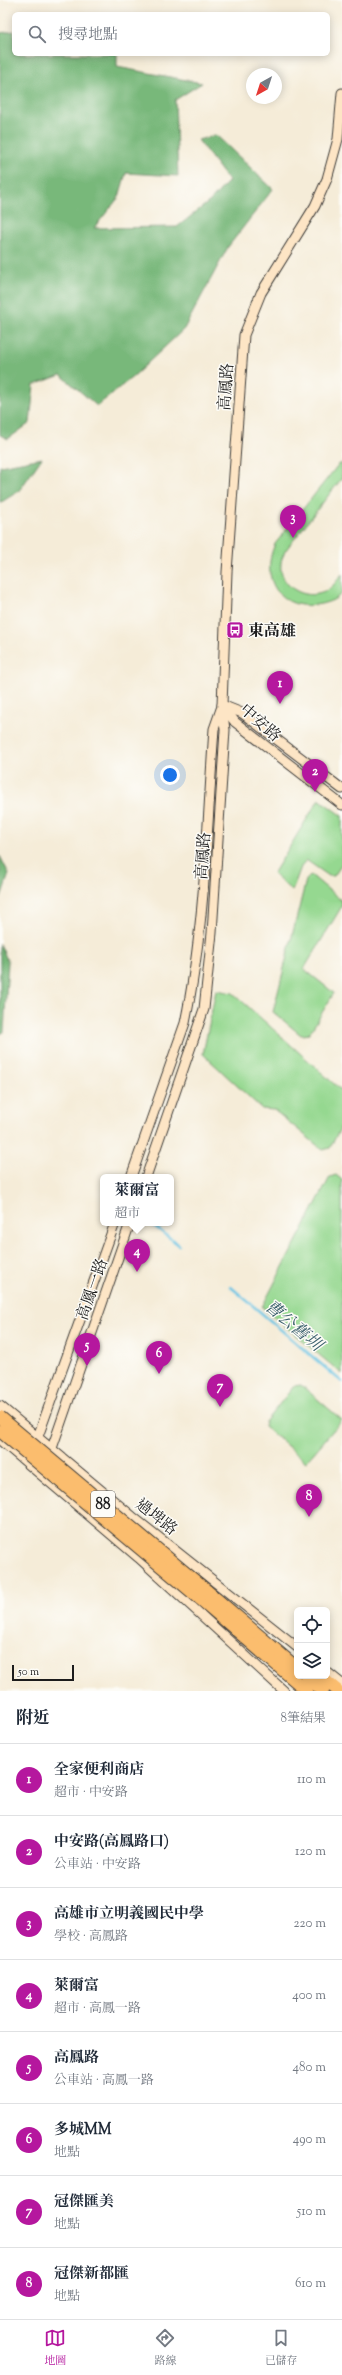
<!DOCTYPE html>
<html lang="zh-TW">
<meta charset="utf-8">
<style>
:root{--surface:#fff;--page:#f6f6f7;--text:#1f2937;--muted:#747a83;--line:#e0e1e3;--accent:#b5179e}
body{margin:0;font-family:"Sorts Mill Goudy","Noto Serif TC",serif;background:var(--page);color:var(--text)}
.controls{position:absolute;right:12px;bottom:12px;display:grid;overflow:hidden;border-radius:6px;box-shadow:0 2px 10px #0003}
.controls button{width:36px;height:36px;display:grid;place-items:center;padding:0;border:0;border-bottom:1px solid var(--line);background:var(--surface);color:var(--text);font:20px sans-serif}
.compass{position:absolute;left:246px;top:68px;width:36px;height:36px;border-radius:50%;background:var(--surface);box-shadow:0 2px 10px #0003;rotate:219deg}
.scale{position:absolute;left:12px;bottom:10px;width:62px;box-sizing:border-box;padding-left:4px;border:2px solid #1c1c1c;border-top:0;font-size:11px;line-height:14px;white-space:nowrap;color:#1c1c1c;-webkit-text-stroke:3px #fdfcf7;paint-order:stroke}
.you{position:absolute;left:170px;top:775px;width:14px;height:14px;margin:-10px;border:3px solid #fff;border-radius:50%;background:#1a73e8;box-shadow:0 0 0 6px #1a73e833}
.badge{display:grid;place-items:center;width:26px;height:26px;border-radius:50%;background:var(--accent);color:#fff;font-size:13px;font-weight:700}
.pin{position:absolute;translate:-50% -33px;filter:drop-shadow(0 1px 2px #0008)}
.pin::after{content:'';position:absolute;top:21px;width:14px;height:12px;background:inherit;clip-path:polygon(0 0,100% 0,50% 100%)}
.popup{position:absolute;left:100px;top:1174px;width:74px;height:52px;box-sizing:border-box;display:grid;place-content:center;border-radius:6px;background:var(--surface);filter:drop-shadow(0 1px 3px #0005);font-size:13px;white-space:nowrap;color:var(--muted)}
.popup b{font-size:15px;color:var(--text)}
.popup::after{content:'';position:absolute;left:50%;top:100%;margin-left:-8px;border:8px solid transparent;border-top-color:var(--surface)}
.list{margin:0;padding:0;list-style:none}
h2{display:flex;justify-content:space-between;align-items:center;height:52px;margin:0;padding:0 16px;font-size:17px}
h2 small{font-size:13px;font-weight:400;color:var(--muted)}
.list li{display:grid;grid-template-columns:26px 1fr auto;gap:12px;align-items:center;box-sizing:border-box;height:72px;padding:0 16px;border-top:1px solid var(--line)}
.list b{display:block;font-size:15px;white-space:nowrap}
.list p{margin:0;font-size:13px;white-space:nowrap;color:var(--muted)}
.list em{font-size:13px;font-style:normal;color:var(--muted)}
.icon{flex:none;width:22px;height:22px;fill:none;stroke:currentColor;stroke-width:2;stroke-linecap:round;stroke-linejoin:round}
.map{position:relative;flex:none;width:342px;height:1691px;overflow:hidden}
.search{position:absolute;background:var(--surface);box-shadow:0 2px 10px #0003;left:12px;right:12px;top:12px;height:44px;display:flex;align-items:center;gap:10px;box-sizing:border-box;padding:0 14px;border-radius:6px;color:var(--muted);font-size:15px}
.sheet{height:628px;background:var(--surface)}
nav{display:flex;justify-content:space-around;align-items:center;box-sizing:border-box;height:56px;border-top:1px solid var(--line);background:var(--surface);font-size:11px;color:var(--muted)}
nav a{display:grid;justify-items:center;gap:2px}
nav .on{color:var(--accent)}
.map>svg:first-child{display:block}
</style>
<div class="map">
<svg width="342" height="1691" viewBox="0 0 342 1691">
<rect width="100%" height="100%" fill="#fdfcf7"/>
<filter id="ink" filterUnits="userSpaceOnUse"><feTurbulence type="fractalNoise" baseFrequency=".025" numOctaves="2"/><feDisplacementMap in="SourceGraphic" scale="8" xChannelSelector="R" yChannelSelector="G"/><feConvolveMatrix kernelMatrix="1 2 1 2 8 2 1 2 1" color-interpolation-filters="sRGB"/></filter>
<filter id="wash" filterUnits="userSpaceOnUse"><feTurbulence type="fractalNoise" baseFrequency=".012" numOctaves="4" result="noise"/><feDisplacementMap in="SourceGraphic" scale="16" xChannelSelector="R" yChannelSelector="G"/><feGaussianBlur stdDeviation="0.9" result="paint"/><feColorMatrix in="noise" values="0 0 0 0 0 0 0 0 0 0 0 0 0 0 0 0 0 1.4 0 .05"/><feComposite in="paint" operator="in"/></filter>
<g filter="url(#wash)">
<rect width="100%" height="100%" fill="#f5ecd8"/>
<g fill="#95d890" stroke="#587a56">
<path d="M342,463V478L285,551C284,555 281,559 281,563C278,586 305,601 324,592C332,588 337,581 342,574V593C336,600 329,602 321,604C280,613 259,579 275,544L338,465Z"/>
<polygon points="319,799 342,816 342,864 334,876 329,876 306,860 301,867 292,891 273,874"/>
<polygon points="311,875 342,901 342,906 304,969 334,993 309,1034 301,1035 273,1012 306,880"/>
<polygon points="216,990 233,993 342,1091 342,1125 330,1148 323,1150 274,1110 262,1109 203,1054"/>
<polygon points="336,1175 342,1180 342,1374 262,1307 330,1177"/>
<polygon points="301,1385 342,1420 306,1462 264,1426 265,1422 294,1386"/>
</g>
<g fill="#78b87a" stroke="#4a6a4b">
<polygon points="14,31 14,54 117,54 117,67 202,83 175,100 178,176 126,173 119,197 94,228 177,227 210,201 229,181 198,140 216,135 273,189 228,247 184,329 135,375 97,406 61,375 34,385 30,423 8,439 0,435 0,33"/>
<polygon points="42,458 19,491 0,503 0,466"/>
<polygon points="0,856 9,874 0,900"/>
<polygon points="0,944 8,962 4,1032 0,1034"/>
</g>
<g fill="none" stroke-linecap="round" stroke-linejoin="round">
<g stroke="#66c4e4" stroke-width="2.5">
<polyline points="150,1223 179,1245"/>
<polyline points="231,1287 342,1382"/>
</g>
</g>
</g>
<g filter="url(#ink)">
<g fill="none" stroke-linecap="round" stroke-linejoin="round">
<g stroke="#3d3b38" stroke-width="11">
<g id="secondary">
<polyline points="222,705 242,713 342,789"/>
<polyline points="223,706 235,722 342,805"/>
<path d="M131,1177L185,1023C205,927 207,827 214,729L221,709"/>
<polyline points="146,1177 204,1009 212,933 225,730 222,705 227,572 244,335 261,293 315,206 327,179 338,139 342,93"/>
<polyline points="0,1406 133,1517 297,1647"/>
<polyline points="0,1440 139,1558 284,1691"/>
<polyline points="36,1442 115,1223"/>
<polyline points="50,1454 130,1223"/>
<polyline points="327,1672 342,1684"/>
</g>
</g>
<g stroke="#3d3b38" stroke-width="14">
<g id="highway">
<polyline points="206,1590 297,1668"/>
<polyline points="199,1598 307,1691"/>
<polyline points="306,1676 323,1691"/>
<polyline points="320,1676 338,1691"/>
</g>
</g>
<use href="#secondary" stroke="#fde5c5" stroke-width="9"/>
<use href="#highway" stroke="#fbbd6e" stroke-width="12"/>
<g stroke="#3d3b38" stroke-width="14" stroke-linecap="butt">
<g id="highway-bridge">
<polyline points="0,1417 206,1590"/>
<polyline points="0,1431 199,1598"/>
</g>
</g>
<use href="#highway-bridge" stroke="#fbbd6e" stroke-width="12"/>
</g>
</g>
<defs>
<g id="bus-square" transform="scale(0.9)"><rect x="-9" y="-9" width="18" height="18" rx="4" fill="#b5179e" stroke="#fdfcf7"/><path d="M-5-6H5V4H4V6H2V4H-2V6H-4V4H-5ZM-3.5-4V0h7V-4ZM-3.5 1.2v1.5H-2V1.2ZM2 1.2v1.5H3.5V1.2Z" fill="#fff"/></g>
</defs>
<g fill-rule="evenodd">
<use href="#bus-square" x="235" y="630"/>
</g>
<g text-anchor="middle" stroke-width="3" stroke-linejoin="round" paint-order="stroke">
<rect fill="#fdfcf7" stroke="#605f5e" stroke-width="1" x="91" y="1491" width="24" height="26" rx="3"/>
<g font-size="15" font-weight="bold" fill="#1c1c1c">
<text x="103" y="1509">88</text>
</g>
<g font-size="16" fill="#1c1c1c" stroke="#fdfcf7">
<text transform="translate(225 387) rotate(-86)" y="6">高鳳路</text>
<text transform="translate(261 722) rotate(41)" y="6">中安路</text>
<text transform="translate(202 856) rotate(-86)" y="6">高鳳路</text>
<text transform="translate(91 1289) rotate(-71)" y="6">高鳳一路</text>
<text transform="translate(157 1516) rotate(38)" y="6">過埤路</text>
</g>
<g font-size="16" font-weight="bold" fill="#1c1c1c" stroke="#fdfcf7" text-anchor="start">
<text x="248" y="636">東高雄</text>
</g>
<g font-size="17" font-style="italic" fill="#3a5f6c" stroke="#fdfcf7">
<text transform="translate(294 1325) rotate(40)" y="6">曹公舊圳</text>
</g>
</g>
</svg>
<div class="controls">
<button><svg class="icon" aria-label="locate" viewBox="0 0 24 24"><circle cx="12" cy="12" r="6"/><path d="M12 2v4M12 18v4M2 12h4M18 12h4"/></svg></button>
<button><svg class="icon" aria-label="layers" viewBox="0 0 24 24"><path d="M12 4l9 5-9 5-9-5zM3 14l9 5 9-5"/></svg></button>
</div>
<svg class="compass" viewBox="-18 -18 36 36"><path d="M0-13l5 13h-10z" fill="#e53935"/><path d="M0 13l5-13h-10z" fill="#747a83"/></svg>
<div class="scale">50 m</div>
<div class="you"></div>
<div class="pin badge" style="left:280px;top:704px">1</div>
<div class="pin badge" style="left:315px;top:792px">2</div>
<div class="pin badge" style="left:293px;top:538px">3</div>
<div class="pin badge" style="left:137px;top:1272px">4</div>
<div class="popup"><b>萊爾富</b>超市</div>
<div class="pin badge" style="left:87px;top:1366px">5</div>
<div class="pin badge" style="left:159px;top:1374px">6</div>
<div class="pin badge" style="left:220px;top:1407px">7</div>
<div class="pin badge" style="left:309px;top:1517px">8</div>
<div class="search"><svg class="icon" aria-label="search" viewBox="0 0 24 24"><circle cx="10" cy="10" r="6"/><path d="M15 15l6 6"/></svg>搜尋地點</div>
</div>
<section class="sheet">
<h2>附近<small>8筆結果</small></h2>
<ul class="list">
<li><span class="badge">1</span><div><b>全家便利商店</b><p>超市 · 中安路</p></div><em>110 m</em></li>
<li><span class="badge">2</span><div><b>中安路(高鳳路口)</b><p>公車站 · 中安路</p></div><em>120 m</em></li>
<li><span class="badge">3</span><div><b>高雄市立明義國民中學</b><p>學校 · 高鳳路</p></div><em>220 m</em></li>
<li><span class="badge">4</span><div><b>萊爾富</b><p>超市 · 高鳳一路</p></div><em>400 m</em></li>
<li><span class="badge">5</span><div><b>高鳳路</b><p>公車站 · 高鳳一路</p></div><em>480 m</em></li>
<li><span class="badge">6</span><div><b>多城MM</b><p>地點</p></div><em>490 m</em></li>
<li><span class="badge">7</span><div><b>冠傑匯美</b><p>地點</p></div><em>510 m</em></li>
<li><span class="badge">8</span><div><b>冠傑新都匯</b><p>地點</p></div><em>610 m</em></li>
</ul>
</section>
<nav>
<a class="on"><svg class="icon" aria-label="map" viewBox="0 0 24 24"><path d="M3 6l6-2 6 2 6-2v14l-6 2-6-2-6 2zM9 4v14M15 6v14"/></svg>地圖</a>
<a><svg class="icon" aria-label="directions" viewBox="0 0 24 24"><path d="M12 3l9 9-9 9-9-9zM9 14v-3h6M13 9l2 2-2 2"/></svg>路線</a>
<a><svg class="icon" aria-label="saved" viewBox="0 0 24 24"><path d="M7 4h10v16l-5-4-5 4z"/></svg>已儲存</a>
</nav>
